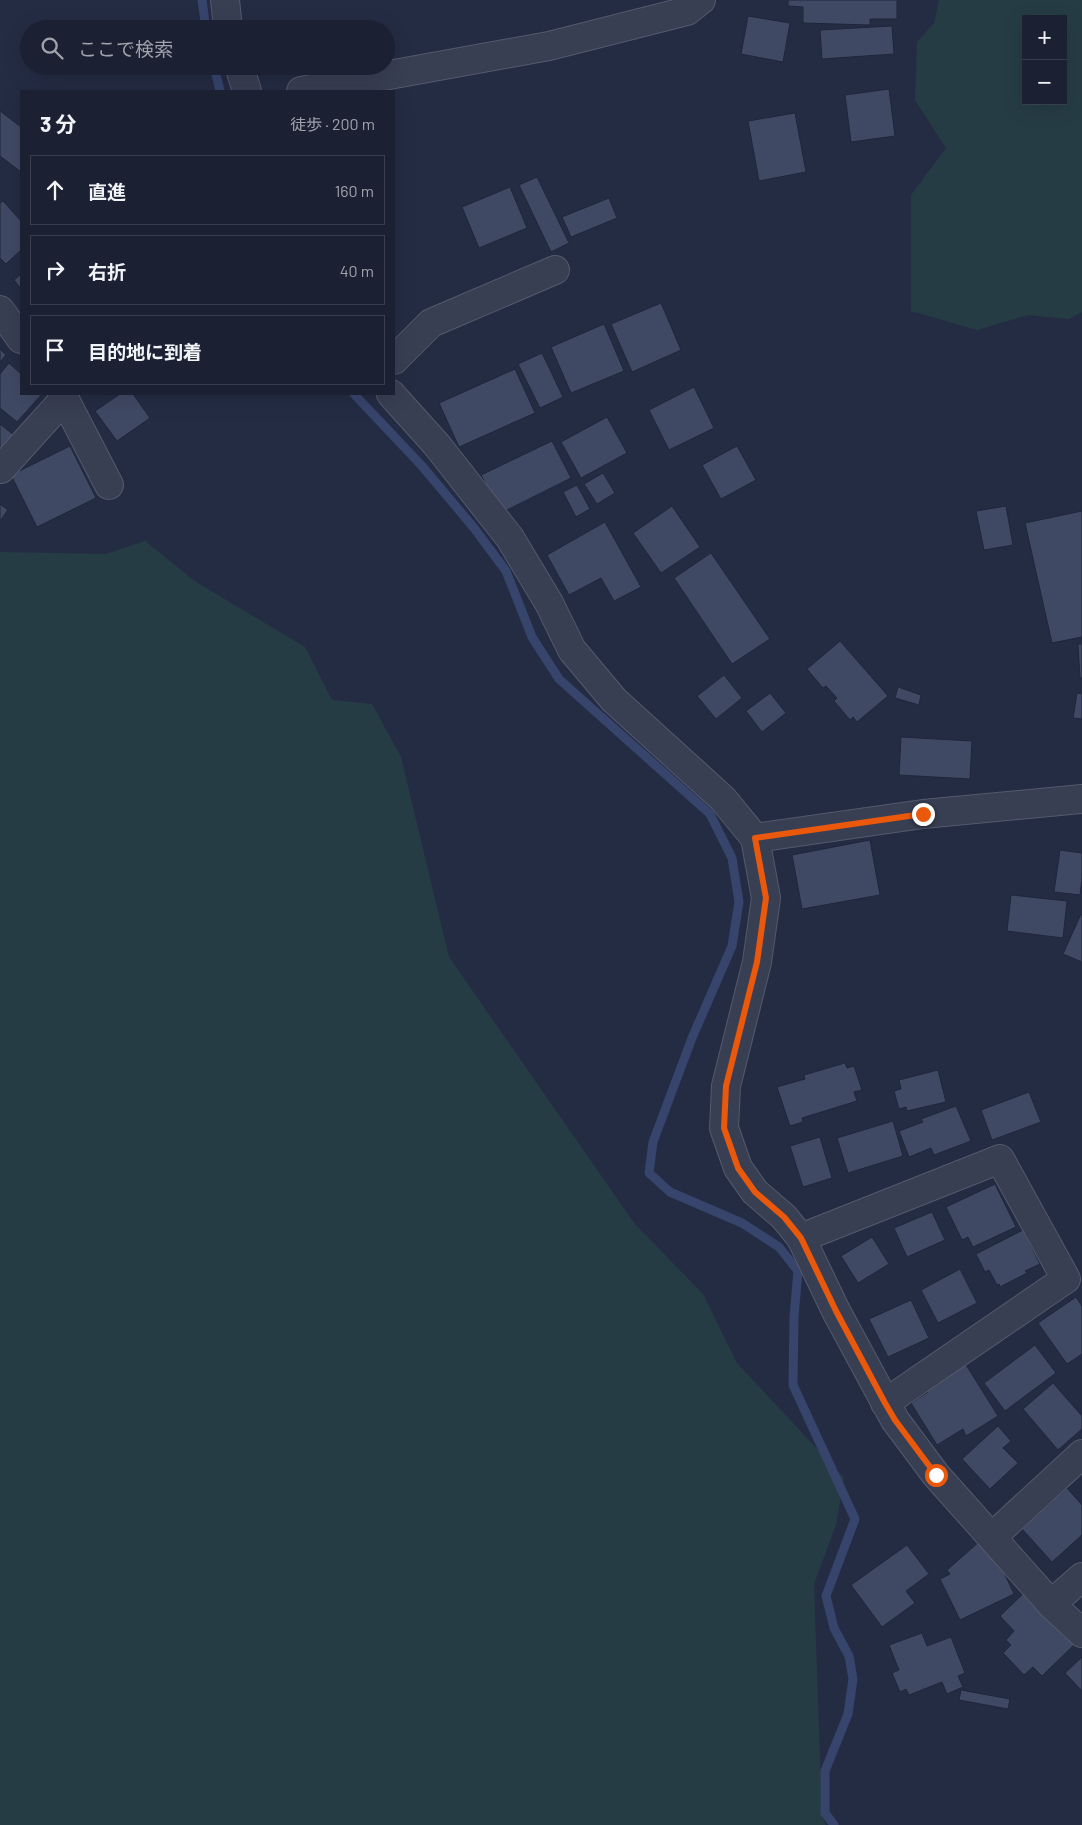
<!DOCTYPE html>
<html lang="ja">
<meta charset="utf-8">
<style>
:root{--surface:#1b2133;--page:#24293b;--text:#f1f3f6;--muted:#a0a3ac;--line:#393e4e}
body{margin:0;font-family:Barlow,"Noto Sans JP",sans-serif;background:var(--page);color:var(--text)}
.controls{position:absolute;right:15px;top:15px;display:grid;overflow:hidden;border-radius:0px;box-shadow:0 5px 20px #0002}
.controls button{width:45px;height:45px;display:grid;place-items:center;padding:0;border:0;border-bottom:1px solid var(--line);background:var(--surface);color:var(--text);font:25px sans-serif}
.stop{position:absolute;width:15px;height:15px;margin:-11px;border:4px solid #ea580c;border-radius:50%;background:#fff}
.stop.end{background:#ea580c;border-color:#fff;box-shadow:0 1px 5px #0008}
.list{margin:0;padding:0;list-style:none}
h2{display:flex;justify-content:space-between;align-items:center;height:65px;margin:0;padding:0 20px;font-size:21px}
h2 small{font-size:16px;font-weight:400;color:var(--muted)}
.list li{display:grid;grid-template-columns:32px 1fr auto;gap:15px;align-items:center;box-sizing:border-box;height:70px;margin:0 10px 10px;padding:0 10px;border:1px solid var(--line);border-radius:0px}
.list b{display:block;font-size:19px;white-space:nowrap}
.list em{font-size:16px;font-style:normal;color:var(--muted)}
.icon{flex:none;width:28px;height:28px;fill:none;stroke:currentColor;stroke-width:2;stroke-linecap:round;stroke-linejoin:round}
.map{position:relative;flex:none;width:1082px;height:1825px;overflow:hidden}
.search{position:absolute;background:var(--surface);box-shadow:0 5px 20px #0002;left:20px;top:20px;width:375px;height:55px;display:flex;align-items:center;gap:12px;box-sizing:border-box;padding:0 18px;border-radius:28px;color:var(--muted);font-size:19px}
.panel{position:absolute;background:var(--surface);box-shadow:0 5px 20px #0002;left:20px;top:90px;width:375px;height:305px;border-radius:0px}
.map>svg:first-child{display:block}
</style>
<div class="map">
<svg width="1082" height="1825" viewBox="0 0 1082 1825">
<rect width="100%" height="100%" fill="#242c44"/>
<g fill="#263c45" fill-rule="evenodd">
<path d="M939,0H1082V312L1069,319L1028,315L977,330L911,311V195L946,148L915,100L917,42L934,23ZM1026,19H1063V101H1026Z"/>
<polygon points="145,541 196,582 305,647 332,700 372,704 401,757 449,957 634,1223 703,1294 737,1363 844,1478 836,1525 814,1584 822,1816 826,1825 0,1825 0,552 106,554"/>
</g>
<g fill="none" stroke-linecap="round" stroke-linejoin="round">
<g stroke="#37446c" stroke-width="9">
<polyline points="202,0 206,29"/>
<polyline points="214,66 220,91"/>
<polyline points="354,394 422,466 474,528 506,571 532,637 559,679 710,814 732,858 739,902 732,946 692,1038 653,1142 649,1173 670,1192 742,1223 779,1247 798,1271 794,1317 793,1385 855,1519 826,1596 834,1628 849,1656 853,1679 848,1714 825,1771 825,1813 834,1825"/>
</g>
</g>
<g fill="#404964" stroke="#1f263b">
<polygon points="788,0 897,0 897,19 870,19 870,25 803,23 803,7 788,6"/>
<polygon points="748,16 790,23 783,62 741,54"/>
<polygon points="892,26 894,54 822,59 820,30"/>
<polygon points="889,89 895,136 851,142 845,95"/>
<polygon points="0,111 21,127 21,172 0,156"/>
<polygon points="795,113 806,172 759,181 748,121"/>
<polygon points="537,177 569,243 551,252 519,185"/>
<polygon points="510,187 527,228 479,248 462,207"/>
<polygon points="609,198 617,218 571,237 562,217"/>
<polygon points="3,201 21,221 21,250 6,264 0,258 0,203"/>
<polygon points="21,274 21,289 14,280"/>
<polygon points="661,303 681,350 632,372 611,324"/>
<polygon points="604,324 624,371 571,393 551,347"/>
<polygon points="0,349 6,355 0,362"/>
<polygon points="542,353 563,397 540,408 518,364"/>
<polygon points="9,363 21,374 21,394 42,394 17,422 0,408 0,374"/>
<polygon points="515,369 535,413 459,447 439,403"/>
<polygon points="694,387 714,428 669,450 649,410"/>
<polygon points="120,394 133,394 150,418 117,441 95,411"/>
<polygon points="607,417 627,453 581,478 561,442"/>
<polygon points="0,424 15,436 0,455"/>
<polygon points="552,441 571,478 501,513 481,475"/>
<polygon points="70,446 96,498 37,527 11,475"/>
<polygon points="737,446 756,480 721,499 702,465"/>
<polygon points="603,473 615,493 597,504 584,484"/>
<polygon points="577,485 590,509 576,517 563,492"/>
<polygon points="0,504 8,510 0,521"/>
<polygon points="672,506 700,547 661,573 633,533"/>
<polygon points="1006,506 1013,545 984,550 976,511"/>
<polygon points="1082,511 1082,637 1052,643 1025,523"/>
<polygon points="605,522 641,587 614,601 601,578 569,595 547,555"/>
<polygon points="711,553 770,639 732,664 674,578"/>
<polygon points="840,641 888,696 857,722 853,717 850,720 834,701 837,698 826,686 823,688 807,669"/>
<polygon points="1078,644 1082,644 1082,678 1080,678"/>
<polygon points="724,675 742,698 716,719 697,696"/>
<polygon points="898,687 921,695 919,705 895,698"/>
<polygon points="770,693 786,713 762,732 746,711"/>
<polygon points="1077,693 1082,694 1082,719 1073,718"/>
<polygon points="901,737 972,741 970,779 899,775"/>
<polygon points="870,840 880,895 802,909 792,855"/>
<polygon points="1060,850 1082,853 1082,879 1080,895 1054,892"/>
<polygon points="1011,895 1067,901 1063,938 1007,931"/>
<polygon points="1081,914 1082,915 1082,962 1063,954"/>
<polygon points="845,1063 847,1068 854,1066 862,1090 854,1092 857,1101 802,1118 803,1122 790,1126 777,1087 805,1079 804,1075"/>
<polygon points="938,1070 946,1102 907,1111 906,1107 899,1109 894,1091 901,1089 899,1080"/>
<polygon points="1029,1092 1041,1122 992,1140 981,1110"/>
<polygon points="956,1106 971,1141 934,1155 931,1148 909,1157 899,1131 923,1122 921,1119"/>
<polygon points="893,1121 903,1156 848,1173 837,1138"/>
<polygon points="820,1137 832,1178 803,1187 790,1146"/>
<polygon points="995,1184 1016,1227 973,1247 968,1237 962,1240 946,1207"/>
<polygon points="932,1212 945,1240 907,1257 894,1228"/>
<polygon points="1023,1230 1040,1264 1025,1271 1027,1273 1000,1287 999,1284 997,1285 989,1270 985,1272 976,1254"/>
<polygon points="872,1237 889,1264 858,1283 841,1256"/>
<polygon points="960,1269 977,1303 938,1323 921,1290"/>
<polygon points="1076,1297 1082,1306 1082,1354 1067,1364 1038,1323"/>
<polygon points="911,1300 929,1338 888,1357 869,1319"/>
<polygon points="1035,1345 1056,1373 1005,1411 984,1383"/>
<polygon points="963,1360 998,1416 966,1436 963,1429 937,1445 911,1403 928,1392 923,1385"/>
<polygon points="1053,1383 1082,1416 1082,1429 1058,1450 1023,1409"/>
<polygon points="998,1426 1011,1441 1003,1448 1018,1463 990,1489 962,1459"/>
<polygon points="1067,1488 1082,1505 1082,1535 1052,1562 1022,1529"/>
<polygon points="980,1541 995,1553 1014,1594 960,1620 940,1579 950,1574 947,1570"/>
<polygon points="907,1545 929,1574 906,1591 915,1603 882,1627 851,1585"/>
<polygon points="1026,1591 1077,1642 1042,1676 1033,1667 1024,1675 1003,1653 1011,1645 1006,1640 1014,1631 1000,1616"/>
<polygon points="922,1633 927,1646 951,1637 965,1673 958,1676 963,1687 947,1694 942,1682 909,1695 906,1689 900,1692 892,1673 899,1670 889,1645"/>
<polygon points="1082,1657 1082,1691 1065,1673"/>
<polygon points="961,1690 1010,1699 1008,1709 959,1700"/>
</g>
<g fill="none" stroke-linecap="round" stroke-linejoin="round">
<g stroke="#545a6d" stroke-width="30">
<g id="street">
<polyline points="225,0 228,29"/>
<polyline points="239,66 247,91"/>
<polyline points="301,91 549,46 687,11 701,0"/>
<polyline points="0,310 21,339"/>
<polyline points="394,360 431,323 555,270"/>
<polyline points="62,394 109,485"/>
<polyline points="391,394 436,444 510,538 549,603 572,650 614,700 723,799 755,838 766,898 757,962 726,1086 724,1128 738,1168 755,1192 784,1217 801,1238 836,1311 895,1420 936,1475 1051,1604 1082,1633"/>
<polyline points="1,469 65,398"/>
<polyline points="755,838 923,814 1082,799"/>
<polyline points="801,1238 1000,1159 1066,1279 885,1403"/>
<polyline points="992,1537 1082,1454"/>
<polyline points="1051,1604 1082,1577"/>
</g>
</g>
<use href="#street" stroke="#393f53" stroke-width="28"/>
</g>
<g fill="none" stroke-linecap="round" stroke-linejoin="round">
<polyline stroke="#ea580c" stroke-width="6" points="923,814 755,838 766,898 757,962 726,1086 724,1128 738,1168 755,1192 784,1217 801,1238 836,1311 885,1403 895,1420 936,1475"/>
</g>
</svg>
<div class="controls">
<button>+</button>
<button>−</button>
</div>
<div class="stop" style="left:936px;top:1475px"></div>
<div class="stop end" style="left:923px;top:814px"></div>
<div class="search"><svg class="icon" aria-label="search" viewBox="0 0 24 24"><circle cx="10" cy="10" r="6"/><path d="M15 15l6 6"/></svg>ここで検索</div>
<section class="panel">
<h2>3 分<small>徒歩 · 200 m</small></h2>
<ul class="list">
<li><svg class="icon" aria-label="ahead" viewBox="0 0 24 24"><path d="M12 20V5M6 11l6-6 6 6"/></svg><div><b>直進</b></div><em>160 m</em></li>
<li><svg class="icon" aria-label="right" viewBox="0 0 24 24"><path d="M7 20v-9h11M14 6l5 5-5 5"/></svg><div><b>右折</b></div><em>40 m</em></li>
<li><svg class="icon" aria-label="arrive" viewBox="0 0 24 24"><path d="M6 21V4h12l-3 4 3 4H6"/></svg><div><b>目的地に到着</b></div></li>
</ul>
</section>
</div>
